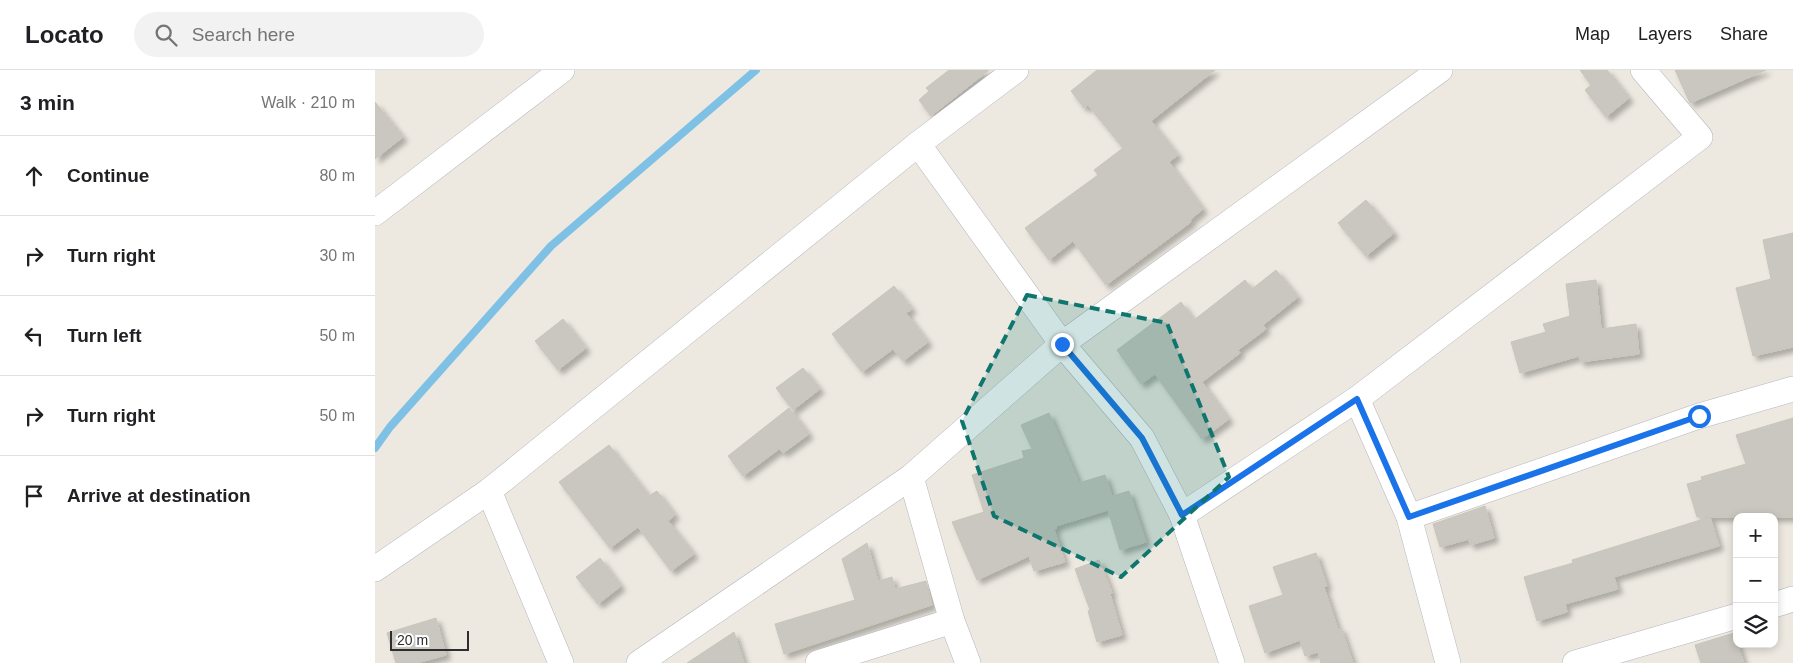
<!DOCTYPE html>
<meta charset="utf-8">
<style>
:root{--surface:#fff;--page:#f2f2f2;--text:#202124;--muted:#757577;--line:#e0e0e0}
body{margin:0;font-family:Helvetica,sans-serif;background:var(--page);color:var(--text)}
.controls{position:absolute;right:15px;bottom:15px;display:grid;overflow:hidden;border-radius:10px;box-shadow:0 2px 8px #0003}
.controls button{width:45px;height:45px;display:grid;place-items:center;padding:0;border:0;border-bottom:1px solid var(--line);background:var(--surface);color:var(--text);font:25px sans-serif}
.scale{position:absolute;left:15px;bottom:12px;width:79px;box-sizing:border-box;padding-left:5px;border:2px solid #2d2d2d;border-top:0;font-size:14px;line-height:18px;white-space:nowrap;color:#2d2d2d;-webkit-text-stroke:4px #fff;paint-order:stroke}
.stop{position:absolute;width:15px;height:15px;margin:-11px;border:4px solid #1a73e8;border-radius:50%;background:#fff}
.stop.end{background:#1a73e8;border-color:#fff;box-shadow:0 1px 5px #0008}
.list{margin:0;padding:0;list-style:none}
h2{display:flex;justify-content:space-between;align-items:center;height:65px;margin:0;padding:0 20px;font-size:21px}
h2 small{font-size:16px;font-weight:400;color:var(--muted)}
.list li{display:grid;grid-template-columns:32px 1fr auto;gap:15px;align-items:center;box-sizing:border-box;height:80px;padding:0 20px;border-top:1px solid var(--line)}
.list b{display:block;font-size:19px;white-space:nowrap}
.list em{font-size:16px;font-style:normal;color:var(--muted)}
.icon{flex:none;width:28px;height:28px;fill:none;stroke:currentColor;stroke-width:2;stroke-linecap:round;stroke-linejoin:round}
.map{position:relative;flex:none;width:1418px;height:593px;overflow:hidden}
header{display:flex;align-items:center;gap:30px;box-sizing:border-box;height:70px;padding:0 25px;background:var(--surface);border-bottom:1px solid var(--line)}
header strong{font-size:24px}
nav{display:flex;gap:28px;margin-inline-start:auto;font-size:18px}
.search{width:350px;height:45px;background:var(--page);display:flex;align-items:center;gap:12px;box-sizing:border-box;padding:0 18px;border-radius:28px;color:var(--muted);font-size:19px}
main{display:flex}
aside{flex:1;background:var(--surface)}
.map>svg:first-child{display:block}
</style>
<header>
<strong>Locato</strong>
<div class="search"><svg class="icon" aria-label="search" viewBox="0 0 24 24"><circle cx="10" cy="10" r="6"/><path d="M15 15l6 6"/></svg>Search here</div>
<nav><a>Map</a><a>Layers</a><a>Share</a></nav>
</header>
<main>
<aside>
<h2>3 min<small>Walk · 210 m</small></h2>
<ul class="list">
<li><svg class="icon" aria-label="ahead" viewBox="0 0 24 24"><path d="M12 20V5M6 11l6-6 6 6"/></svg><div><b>Continue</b></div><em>80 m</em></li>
<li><svg class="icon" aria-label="right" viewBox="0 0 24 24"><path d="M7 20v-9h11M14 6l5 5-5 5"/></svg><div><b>Turn right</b></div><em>30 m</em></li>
<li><svg class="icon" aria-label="left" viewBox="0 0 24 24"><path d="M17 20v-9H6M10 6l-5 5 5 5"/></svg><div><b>Turn left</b></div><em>50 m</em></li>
<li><svg class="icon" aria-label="right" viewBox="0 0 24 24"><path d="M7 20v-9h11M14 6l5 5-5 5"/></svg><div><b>Turn right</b></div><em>50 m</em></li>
<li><svg class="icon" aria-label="arrive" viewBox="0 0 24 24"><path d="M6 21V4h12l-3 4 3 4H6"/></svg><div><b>Arrive at destination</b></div></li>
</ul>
</aside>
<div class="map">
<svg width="1418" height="593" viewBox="0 0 1418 593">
<defs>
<filter id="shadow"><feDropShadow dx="4.5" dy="4.5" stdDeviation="2.5" flood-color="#0004"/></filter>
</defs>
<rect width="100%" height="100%" fill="#ede9e1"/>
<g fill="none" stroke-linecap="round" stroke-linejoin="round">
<polyline stroke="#7ec1e5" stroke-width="8" points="0,378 15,357 176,176 381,0"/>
</g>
<g fill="#c9c7bf" stroke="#c9c5ba" filter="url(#shadow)">
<polygon points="574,0 614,0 556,46 544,30 554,21 551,18"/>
<polygon points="722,0 840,0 776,51 803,85 794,92 828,139 815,150 816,152 731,215 698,171 674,190 650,158 723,105 719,100 748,78 713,35 709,38 696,21"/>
<polygon points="1205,0 1232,0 1254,28 1231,47 1210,20 1216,15"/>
<polygon points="1300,0 1391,0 1315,33"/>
<polygon points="0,32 28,67 0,89"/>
<polygon points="991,130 1019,163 991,186 963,153"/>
<polygon points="1418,163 1418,277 1378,286 1361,218 1396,209 1388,170"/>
<polygon points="901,200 923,227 888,255 891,259 863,280 865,283 827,312 854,349 827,369 780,304 766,314 742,280 806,232 819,250 870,210 877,219"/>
<polygon points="1221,210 1226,259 1261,254 1264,284 1205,292 1204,286 1145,303 1136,272 1171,262 1168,254 1195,246 1191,214"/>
<polygon points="519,216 537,239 531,243 553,272 528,291 518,279 487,302 457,264"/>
<polygon points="188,249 211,278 183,300 160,271"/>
<polygon points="428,298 445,319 418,340 401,318"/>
<polygon points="414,338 434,364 408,383 404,379 368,406 353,386"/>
<polygon points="674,343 704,413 730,405 737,426 754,421 771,472 745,480 733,440 681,456 681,459 679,459 690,492 659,501 654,486 602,510 577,452 609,442 597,405 649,388 647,381 657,379 646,355"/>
<polygon points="1418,348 1418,447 1322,447 1312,414 1327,410 1326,407 1371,394 1361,365"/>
<polygon points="234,375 274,426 282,421 300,445 293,451 319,484 296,501 263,457 235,478 184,412"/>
<polygon points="1110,436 1119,468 1095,475 1094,469 1065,477 1058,454"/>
<polygon points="1335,447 1344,476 1239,507 1243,519 1190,534 1192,542 1162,551 1149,507 1198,493 1197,490"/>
<polygon points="492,473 503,511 517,507 520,519 551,511 557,535 409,584 400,554 480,530 467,489"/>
<polygon points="941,483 952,516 949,517 963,559 966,558 978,593 946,593 943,582 930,586 925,570 890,583 874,536 908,525 898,497"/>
<polygon points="225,488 246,516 223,534 201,507"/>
<polygon points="724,490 737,523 735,524 747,565 722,572 713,541 715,540 700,499"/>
<polygon points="61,548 71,585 42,593 21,593 12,563"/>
<polygon points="359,562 369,593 312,593"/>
<polygon points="1359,563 1369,593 1326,593 1320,575"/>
</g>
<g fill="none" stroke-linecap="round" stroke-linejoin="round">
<g stroke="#b4b5bf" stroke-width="26">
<g id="minor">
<polyline points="543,74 687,274 767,368 807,445 857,593"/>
<polyline points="0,143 187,0"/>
<polyline points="982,329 1034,447 1073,593"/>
<polyline points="536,407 577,551 593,593"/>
<polyline points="114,421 186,593"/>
<polyline points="807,445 982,329 1325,67 1268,0"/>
<polyline points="1034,447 1324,346 1418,319"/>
<polyline points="0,499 114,421 543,74 641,0"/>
<polyline points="1399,535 1418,529"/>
<polyline points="264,593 536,407 687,274 1065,0"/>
<polyline points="443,593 577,551"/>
<polyline points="1200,593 1362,546"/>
</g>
</g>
<use href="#minor" stroke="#fff" stroke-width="25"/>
</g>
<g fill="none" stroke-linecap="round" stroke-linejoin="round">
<polyline stroke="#1a73e8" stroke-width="6" points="687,274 767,368 807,445 982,329 1034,447 1324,346"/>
</g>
<path fill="#0f766e" fill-opacity="0.2" stroke="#0f766e" stroke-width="4" stroke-dasharray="10 6" stroke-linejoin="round" d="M652,225L792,253L854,407L746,507L619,446L587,351Z"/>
</svg>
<div class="controls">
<button>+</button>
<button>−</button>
<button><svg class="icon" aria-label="layers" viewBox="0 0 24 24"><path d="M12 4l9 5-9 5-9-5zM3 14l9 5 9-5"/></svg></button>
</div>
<div class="scale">20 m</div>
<div class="stop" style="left:1324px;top:346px"></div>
<div class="stop end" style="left:687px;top:274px"></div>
</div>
</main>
